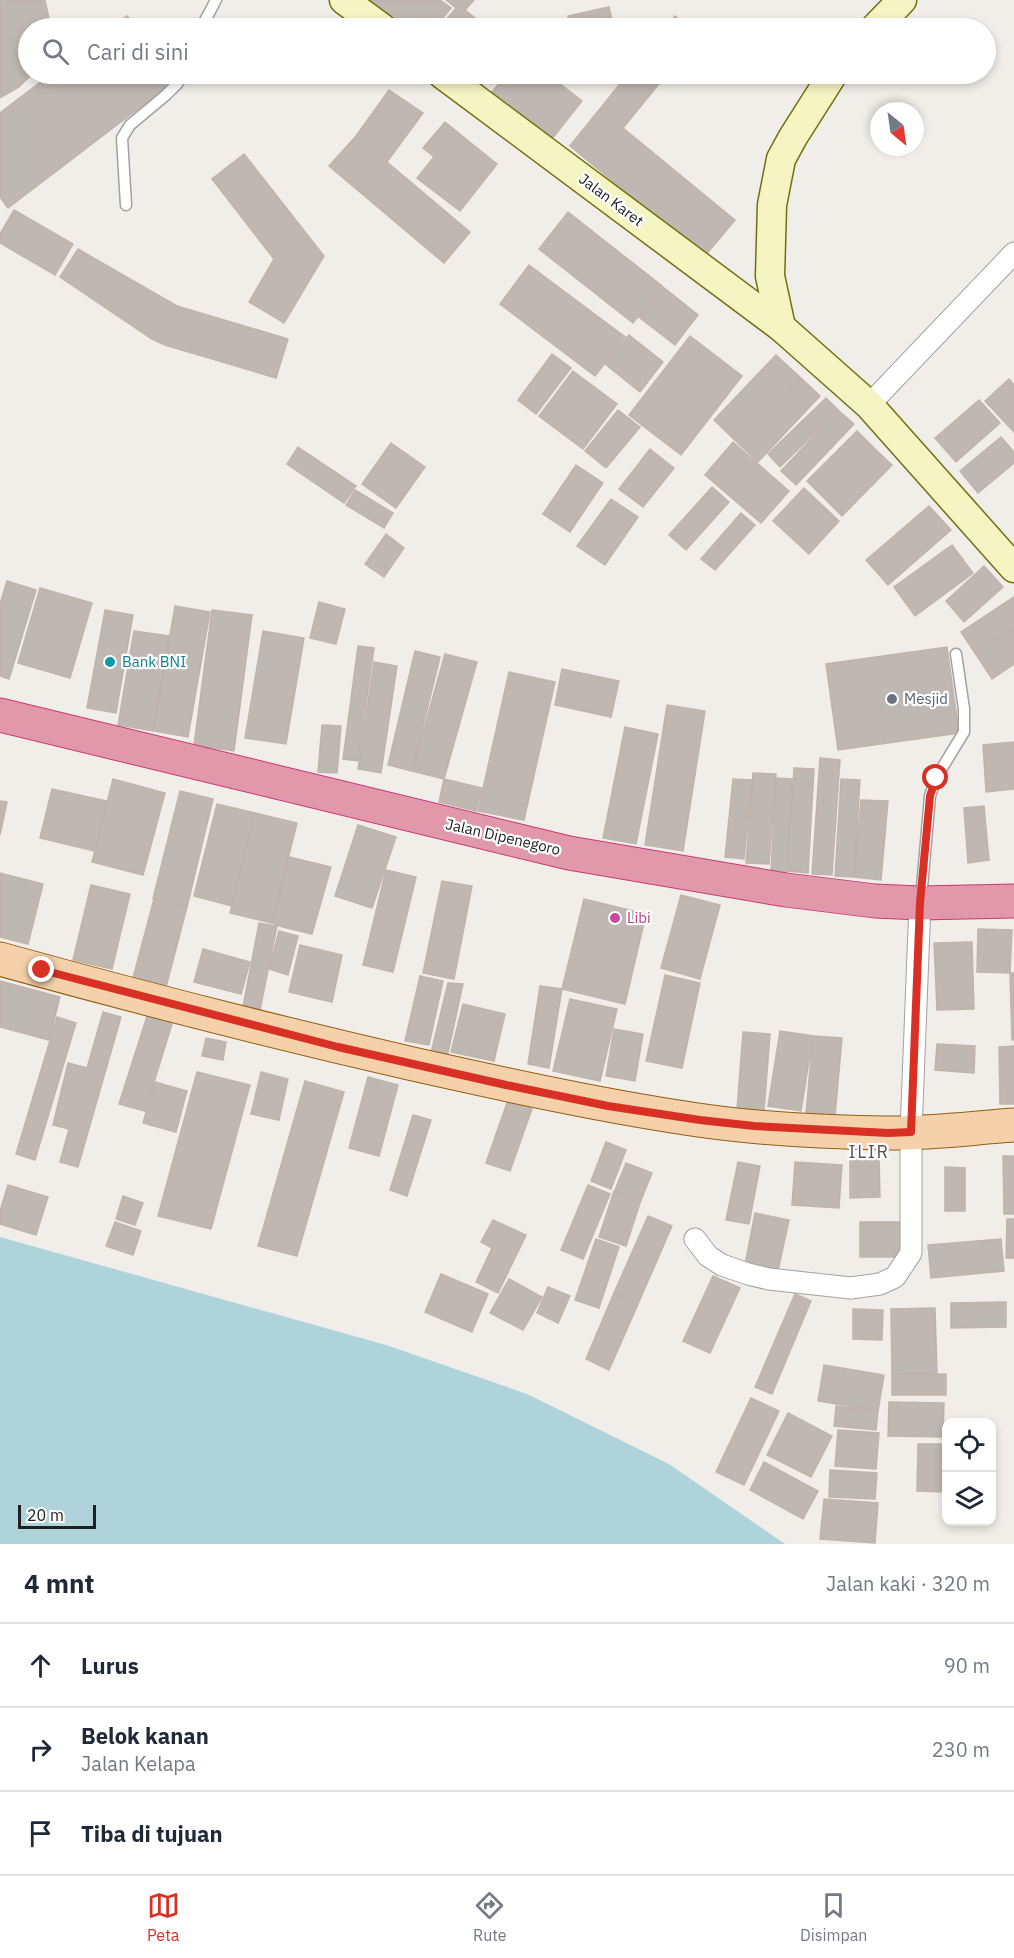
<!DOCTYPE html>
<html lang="id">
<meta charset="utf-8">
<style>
:root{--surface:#fff;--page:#f6f6f7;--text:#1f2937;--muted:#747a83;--line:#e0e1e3;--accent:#d93025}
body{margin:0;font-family:"IBM Plex Sans",sans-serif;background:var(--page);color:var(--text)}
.controls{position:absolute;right:18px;bottom:18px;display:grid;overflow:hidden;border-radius:12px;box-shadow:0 3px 9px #0003}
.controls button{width:54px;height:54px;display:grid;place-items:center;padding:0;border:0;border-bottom:2px solid var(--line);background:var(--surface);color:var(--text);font:30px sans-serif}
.compass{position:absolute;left:870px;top:102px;width:54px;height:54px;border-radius:50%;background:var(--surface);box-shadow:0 3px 9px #0003;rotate:151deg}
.scale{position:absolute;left:18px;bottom:15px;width:78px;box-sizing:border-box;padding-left:6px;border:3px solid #212121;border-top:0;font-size:16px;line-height:21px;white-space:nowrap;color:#212121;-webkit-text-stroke:4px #fff;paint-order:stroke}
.stop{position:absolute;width:18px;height:18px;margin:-14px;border:4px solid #d93025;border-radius:50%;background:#fff}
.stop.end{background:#d93025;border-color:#fff;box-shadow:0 2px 6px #0008}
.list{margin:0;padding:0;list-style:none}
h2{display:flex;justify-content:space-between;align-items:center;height:78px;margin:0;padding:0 24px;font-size:26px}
h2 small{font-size:20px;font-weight:400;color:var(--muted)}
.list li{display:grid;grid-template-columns:39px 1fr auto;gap:18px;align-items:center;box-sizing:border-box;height:84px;padding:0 24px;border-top:2px solid var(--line)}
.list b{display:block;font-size:22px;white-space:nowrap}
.list p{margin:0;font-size:20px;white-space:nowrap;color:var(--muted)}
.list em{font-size:20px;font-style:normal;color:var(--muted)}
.icon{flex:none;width:33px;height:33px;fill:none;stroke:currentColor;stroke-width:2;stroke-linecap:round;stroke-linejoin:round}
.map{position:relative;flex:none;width:1014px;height:1544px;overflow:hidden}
.search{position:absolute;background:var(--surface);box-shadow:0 3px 9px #0003;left:18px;right:18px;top:18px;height:66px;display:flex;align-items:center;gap:15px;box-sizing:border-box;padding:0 21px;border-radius:33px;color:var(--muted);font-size:22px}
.sheet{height:330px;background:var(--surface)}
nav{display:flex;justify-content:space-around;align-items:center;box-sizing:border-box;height:84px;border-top:2px solid var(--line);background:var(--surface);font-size:16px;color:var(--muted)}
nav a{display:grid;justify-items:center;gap:3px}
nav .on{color:var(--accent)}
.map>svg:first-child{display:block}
</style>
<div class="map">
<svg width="1014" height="1544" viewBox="0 0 1014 1544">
<rect width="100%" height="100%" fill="#f1eee9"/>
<polygon fill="#aed3da" points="0,1237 386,1345 527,1394 669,1464 785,1544 0,1544"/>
<g fill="#beb7b2" stroke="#c1b4ac" stroke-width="1.5">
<polygon points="0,0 45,0 51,28 28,28 28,74 32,74 19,87 0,98"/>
<polygon points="371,0 440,0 451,8 435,28 409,28"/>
<polygon points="446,0 474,0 465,10 488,28 439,28 456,8"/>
<polygon points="609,7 614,28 570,28 568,16"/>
<polygon points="127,16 137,28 110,28"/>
<polygon points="675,16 690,28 665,28"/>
<polygon points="51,74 171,74 176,80 8,208 0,197 0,113"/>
<polygon points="479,74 500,74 492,84"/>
<polygon points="507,74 547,74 582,101 552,139 492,92"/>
<polygon points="628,74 667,74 623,128 735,220 704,257 570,146"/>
<polygon points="389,90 423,113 387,162 470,232 444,263 329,166 356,136"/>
<polygon points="445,122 497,164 460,211 417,178 434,157 423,148"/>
<polygon points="244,154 324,256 284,323 249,302 274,259 212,179"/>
<polygon points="14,210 73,244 55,275 0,243 0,234"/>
<polygon points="568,212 662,286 633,323 539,249"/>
<polygon points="78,249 177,306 288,339 276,378 165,345 152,339 60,277"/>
<polygon points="529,265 625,337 595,376 500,304"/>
<polygon points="663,287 698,315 675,345 639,317"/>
<polygon points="629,335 663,362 640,392 605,364"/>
<polygon points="690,336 742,376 681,455 629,415"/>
<polygon points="552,354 571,368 536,414 518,400"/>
<polygon points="776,355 802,379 740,445 714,420"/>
<polygon points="573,371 617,404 583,449 539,416"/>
<polygon points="802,379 820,396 758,462 740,445"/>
<polygon points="1009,379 1014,385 1014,432 985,401"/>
<polygon points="826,398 838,410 780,467 768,454"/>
<polygon points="979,400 1000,423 956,462 935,438"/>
<polygon points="618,410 640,427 606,468 585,451"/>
<polygon points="838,410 854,424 796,485 781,471"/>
<polygon points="857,431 877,451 827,501 807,481"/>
<polygon points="1001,437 1014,452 1014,463 978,493 960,471"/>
<polygon points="733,442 789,491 761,523 705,475"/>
<polygon points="391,443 425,467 396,508 362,484"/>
<polygon points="298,447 356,486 344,503 287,464"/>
<polygon points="650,449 674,468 643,507 619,489"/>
<polygon points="877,451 892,465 842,516 827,501"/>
<polygon points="576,465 603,483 570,532 543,514"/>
<polygon points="712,487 729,502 686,550 669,535"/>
<polygon points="804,488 839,521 809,554 773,521"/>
<polygon points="355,490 393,513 384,528 346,505"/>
<polygon points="611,499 638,517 605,565 577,546"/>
<polygon points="929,506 951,530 888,585 866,560"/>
<polygon points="741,513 755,525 715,570 701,559"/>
<polygon points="386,534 404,548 384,577 365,564"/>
<polygon points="952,545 973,573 915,616 894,587"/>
<polygon points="984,566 1003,587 964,622 946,601"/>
<polygon points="7,581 36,590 9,679 0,676 0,604"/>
<polygon points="40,588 92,603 70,678 18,663"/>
<polygon points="1014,597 1014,628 975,653 961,632"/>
<polygon points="319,602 345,609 336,644 310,638"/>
<polygon points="175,606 210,612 188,737 153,731"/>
<polygon points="105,610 133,615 116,713 87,708"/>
<polygon points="212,610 252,615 234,751 194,745"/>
<polygon points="1014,628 1014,664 992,679 975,653"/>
<polygon points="134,631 169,636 153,731 118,725"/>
<polygon points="263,631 304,638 286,744 245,738"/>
<polygon points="358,646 374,648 358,761 343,759"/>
<polygon points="947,647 959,733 838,750 826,664"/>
<polygon points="415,651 440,657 412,771 388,765"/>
<polygon points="445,654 477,662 444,779 412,771"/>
<polygon points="374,662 397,666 381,773 358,769"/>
<polygon points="562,669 619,681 611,717 555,705"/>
<polygon points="509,672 555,682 524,820 478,811"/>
<polygon points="667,705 705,711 683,851 645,845"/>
<polygon points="322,725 341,726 337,773 318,772"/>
<polygon points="625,727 658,734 636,844 603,838"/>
<polygon points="1014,742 1014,789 986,792 983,745"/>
<polygon points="820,758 840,760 832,875 812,874"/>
<polygon points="794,768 814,769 808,873 787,871"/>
<polygon points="753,773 776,774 769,864 746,863"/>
<polygon points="776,778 792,779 787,871 771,871"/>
<polygon points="113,779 165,793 143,875 92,862"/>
<polygon points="444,779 482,788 476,811 439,802"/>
<polygon points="733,779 752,780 744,859 725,857"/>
<polygon points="841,779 860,780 854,877 835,876"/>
<polygon points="52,789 107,801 95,851 40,838"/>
<polygon points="180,791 213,799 187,907 153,899"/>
<polygon points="861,800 888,801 881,880 854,877"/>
<polygon points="0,801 7,802 0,835"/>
<polygon points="217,804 255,813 232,906 194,896"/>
<polygon points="984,806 989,860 968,863 964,808"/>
<polygon points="255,813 297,823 272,923 230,913"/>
<polygon points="358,825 396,837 372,908 335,896"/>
<polygon points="289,857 331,867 312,934 283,927 272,923"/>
<polygon points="386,870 416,877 393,972 363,965"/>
<polygon points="0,873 43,884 28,944 0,937"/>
<polygon points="442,881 472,886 454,979 423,973"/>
<polygon points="91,885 130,894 112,969 73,960"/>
<polygon points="681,895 720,905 700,979 661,968"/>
<polygon points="154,899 187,907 166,987 133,978"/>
<polygon points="584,899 646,914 625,1004 562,989"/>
<polygon points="259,923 277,926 259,1015 242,1012"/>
<polygon points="978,929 1012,930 1010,973 977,972"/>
<polygon points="279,931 298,936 288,975 269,969"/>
<polygon points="972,942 974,1009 937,1010 934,943"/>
<polygon points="300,945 342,955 332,1002 289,992"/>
<polygon points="203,949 250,962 241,994 194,982"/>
<polygon points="1010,973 1014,973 1014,1040 1012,1040"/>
<polygon points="665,975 700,983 682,1068 646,1061"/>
<polygon points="420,976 443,981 429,1045 405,1041"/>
<polygon points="0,981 60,997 49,1040 0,1027"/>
<polygon points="448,983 463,984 447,1057 431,1053"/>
<polygon points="540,986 562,989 549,1068 528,1064"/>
<polygon points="570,999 617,1009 600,1081 553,1071"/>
<polygon points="463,1004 505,1014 494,1061 451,1052"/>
<polygon points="103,1012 121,1017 78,1167 60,1162 69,1129 53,1125 68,1063 87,1068"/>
<polygon points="148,1013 173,1021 145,1111 119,1104"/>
<polygon points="57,1017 76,1023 35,1160 16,1154"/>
<polygon points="614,1029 643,1034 635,1081 606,1076"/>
<polygon points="780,1031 813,1036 801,1111 768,1106"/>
<polygon points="743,1032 770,1034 764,1111 737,1109"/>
<polygon points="813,1036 842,1038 835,1116 806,1113"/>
<polygon points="206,1038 226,1042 223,1060 202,1056"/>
<polygon points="937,1044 975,1046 974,1073 935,1070"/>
<polygon points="1014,1046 1014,1104 1000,1104 999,1047"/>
<polygon points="197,1072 250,1085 211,1229 158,1216"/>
<polygon points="261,1072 288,1079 279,1120 251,1114"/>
<polygon points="368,1077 398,1085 379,1156 349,1148"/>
<polygon points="305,1081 344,1092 297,1256 258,1246"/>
<polygon points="155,1082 187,1091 176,1132 143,1123"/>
<polygon points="508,1100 532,1109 510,1171 486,1163"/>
<polygon points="413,1115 431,1120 407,1196 390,1190"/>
<polygon points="606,1142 626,1150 611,1189 591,1181"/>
<polygon points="879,1156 880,1197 850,1198 850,1157"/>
<polygon points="1003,1156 1014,1156 1014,1214 1004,1214"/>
<polygon points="738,1162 760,1166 749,1224 726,1220"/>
<polygon points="795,1162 842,1165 839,1208 792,1205"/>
<polygon points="626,1163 652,1173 641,1200 615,1190"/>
<polygon points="945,1167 965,1168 965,1211 945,1211"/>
<polygon points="8,1185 48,1197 36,1235 0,1224 0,1211"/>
<polygon points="588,1185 610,1194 583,1259 561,1250"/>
<polygon points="614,1191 641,1200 626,1246 599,1237"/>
<polygon points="123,1196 143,1203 135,1225 116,1219"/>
<polygon points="755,1213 789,1220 778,1271 745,1265"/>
<polygon points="648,1216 672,1226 638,1304 614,1293"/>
<polygon points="1007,1219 1014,1219 1014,1258 1006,1258"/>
<polygon points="493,1220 526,1235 498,1293 476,1282 492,1248 481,1242"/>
<polygon points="115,1222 141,1231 133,1255 106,1246"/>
<rect x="860" y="1222" width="43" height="35"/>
<polygon points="596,1239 619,1247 599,1308 575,1300"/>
<polygon points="1001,1239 1004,1271 931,1278 928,1245"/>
<polygon points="441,1274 488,1294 472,1332 425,1312"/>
<polygon points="713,1276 740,1288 710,1353 683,1341"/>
<polygon points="509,1279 542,1297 523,1330 490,1313"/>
<polygon points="548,1287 570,1296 558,1323 537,1313"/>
<polygon points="614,1293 638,1304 609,1370 586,1359"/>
<polygon points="795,1294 811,1301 772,1394 755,1387"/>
<polygon points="1006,1302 1006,1327 951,1328 951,1303"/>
<polygon points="935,1308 937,1373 892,1374 891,1309"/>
<polygon points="853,1309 883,1310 882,1340 853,1339"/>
<polygon points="824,1365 884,1375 878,1411 818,1401"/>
<rect x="892" y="1374" width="54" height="21"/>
<polygon points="751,1398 779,1411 744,1485 716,1472"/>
<polygon points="889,1402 944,1403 943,1437 888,1436"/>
<polygon points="836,1406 878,1411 876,1430 834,1426"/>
<polygon points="788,1413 832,1436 811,1477 767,1455"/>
<polygon points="838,1430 879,1433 876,1469 835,1466"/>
<polygon points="918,1444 946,1444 946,1492 917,1491"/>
<polygon points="764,1462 818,1491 803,1519 750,1490"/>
<polygon points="830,1470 877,1473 875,1499 829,1497"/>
<polygon points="824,1499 878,1503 875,1543 820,1539"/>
</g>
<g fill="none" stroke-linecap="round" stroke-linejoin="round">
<g stroke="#a2a2a2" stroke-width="13">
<g id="lane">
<polyline points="201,28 216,0"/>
<polyline points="126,205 122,138 130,125 166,95 177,84 184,74"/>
<polyline points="921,899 930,796 936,778 964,732 964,709 956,654"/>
</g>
</g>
<g stroke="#a2a2a2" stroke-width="23">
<g id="street">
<polyline points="869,405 1014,253"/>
<polyline points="695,1239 708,1256 722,1265 748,1274 769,1279 851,1288 880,1284 895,1277 911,1253 911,1132 920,903"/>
</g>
</g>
<g stroke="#6d710f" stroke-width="31">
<g id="secondary">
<polyline points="344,0 382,28"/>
<polyline points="875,28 902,0"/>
<polyline points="442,74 781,327 869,405 1014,568"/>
<polyline points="781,327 770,276 772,205 781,159 793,137 833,74"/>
</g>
</g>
<g stroke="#915e0e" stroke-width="35">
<path id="primary" d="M0,959C137,997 274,1032 413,1064C507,1085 602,1106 698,1120C759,1129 823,1132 884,1133C927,1134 971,1128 1014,1125"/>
</g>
<g stroke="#cc3874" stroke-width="35">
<polyline id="highway" points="0,715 569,853 786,890 875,901 920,903 1014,901"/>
</g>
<use href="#lane" stroke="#fff" stroke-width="10"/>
<use href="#street" stroke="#fff" stroke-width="21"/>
<use href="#secondary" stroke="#f5f4c3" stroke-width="28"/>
<use href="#primary" stroke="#f4d0ab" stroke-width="33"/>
<use href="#highway" stroke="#e098aa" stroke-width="33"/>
</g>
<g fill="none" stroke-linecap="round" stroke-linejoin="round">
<polyline stroke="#d93025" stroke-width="8" points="42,970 338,1047 506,1085 608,1106 700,1120 754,1126 888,1133 911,1132 920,903 930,796 936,778"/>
</g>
<circle fill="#0f9aa8" stroke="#fff" stroke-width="2" cx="110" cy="662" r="6"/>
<circle fill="#6b7280" stroke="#fff" stroke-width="2" cx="892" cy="699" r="6"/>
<circle fill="#d1479c" stroke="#fff" stroke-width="2" cx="615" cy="918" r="6"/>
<g text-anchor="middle" stroke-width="4.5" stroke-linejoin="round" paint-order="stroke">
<g font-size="15" fill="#212121" stroke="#fff">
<text transform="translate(611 200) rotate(37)" y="5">Jalan Karet</text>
<text transform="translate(503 837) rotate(13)" y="5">Jalan Dipenegoro</text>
</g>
<g font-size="15" fill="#0d838f" stroke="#fff" text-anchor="start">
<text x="122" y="667">Bank BNI</text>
</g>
<g font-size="15" fill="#5b616d" stroke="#fff" text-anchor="start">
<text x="904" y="704">Mesjid</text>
</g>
<g font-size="15" fill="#b23c85" stroke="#fff" text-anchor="start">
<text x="627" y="923">Libi</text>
</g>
<g font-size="18" letter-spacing="1.5" fill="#545454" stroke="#fff">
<text x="869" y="1158">ILIR</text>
</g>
</g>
</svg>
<div class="controls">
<button><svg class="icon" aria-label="locate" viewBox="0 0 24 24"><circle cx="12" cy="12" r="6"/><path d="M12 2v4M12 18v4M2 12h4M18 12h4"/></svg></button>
<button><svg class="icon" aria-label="layers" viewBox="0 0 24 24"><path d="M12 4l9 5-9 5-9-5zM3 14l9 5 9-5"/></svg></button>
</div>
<svg class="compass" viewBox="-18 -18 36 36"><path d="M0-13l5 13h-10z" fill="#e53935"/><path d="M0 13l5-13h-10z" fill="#747a83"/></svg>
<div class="scale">20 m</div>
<div class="stop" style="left:936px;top:778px"></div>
<div class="stop end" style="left:42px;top:970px"></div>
<div class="search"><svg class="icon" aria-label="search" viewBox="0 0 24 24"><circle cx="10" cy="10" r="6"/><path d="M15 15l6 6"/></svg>Cari di sini</div>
</div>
<section class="sheet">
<h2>4 mnt<small>Jalan kaki · 320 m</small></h2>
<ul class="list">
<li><svg class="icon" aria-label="ahead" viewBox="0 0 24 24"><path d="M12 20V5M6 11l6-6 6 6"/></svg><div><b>Lurus</b></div><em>90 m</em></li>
<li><svg class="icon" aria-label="right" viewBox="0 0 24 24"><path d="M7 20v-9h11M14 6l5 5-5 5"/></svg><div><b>Belok kanan</b><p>Jalan Kelapa</p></div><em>230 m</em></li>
<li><svg class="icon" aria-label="arrive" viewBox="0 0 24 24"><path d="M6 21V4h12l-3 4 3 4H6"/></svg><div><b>Tiba di tujuan</b></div></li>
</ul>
</section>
<nav>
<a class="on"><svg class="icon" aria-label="map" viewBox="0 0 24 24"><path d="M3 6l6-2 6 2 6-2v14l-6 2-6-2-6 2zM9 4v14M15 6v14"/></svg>Peta</a>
<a><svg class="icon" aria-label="directions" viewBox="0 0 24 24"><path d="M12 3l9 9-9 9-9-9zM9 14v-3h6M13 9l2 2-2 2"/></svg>Rute</a>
<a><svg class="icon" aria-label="saved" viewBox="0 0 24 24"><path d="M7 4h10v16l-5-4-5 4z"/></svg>Disimpan</a>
</nav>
